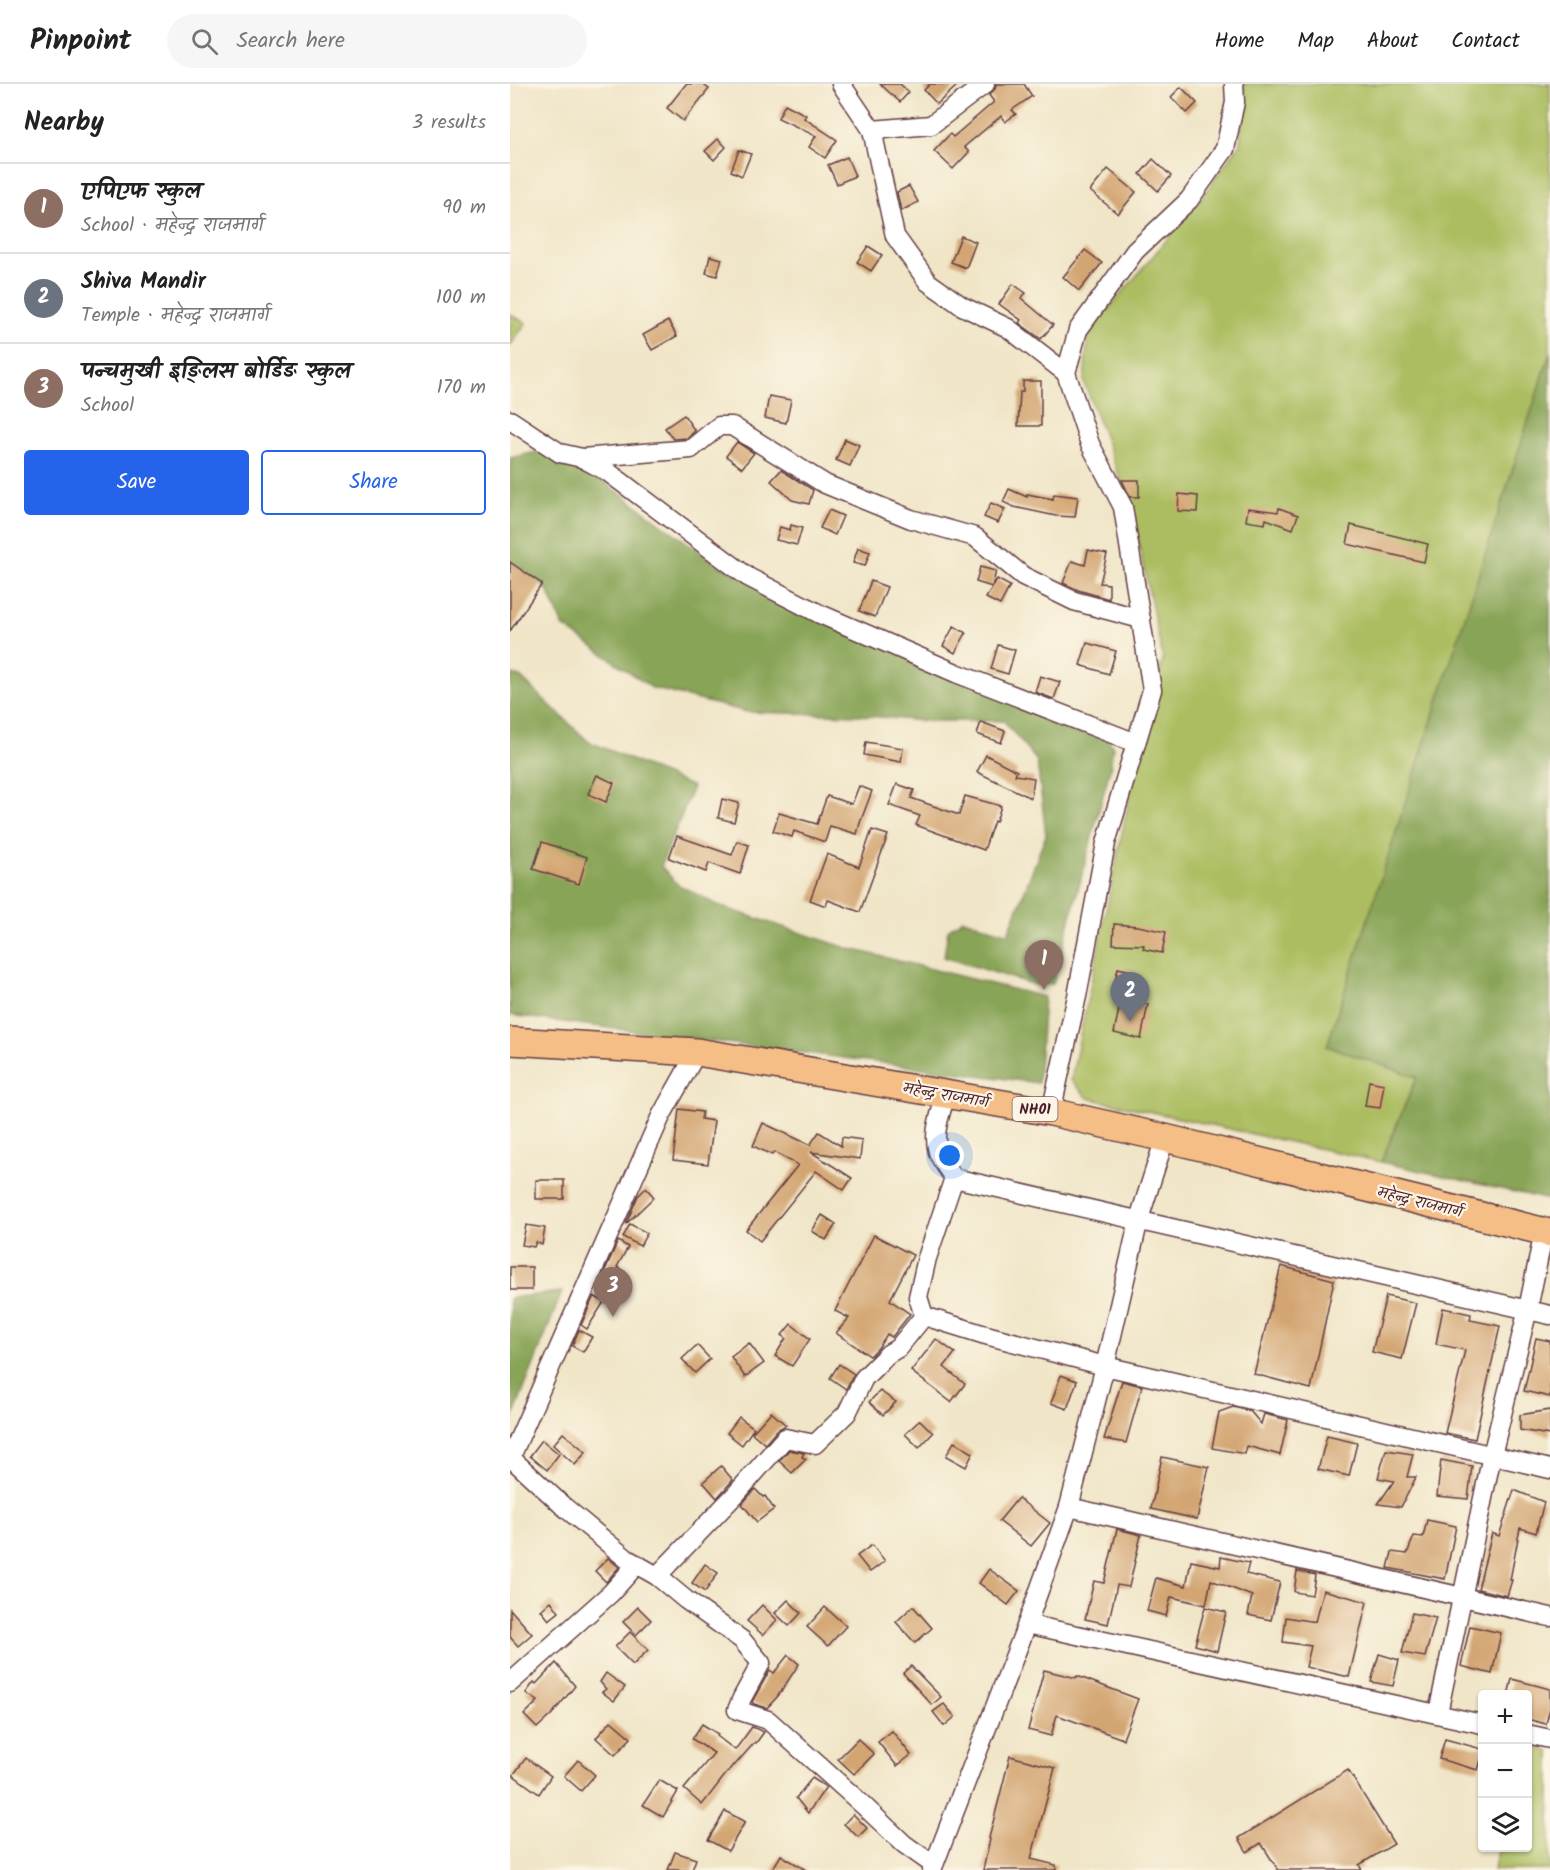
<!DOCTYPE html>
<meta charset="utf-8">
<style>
:root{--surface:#fff;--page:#f6f6f6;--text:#222;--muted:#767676;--line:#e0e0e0;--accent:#2563eb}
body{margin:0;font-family:Kalam,"Playpen Sans Deva",sans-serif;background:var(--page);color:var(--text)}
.controls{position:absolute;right:18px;bottom:18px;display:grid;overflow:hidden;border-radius:6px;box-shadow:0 2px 4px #0004}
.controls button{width:54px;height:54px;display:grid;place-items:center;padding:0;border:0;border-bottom:2px solid var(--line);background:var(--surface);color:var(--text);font:30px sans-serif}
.you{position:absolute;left:440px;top:1072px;width:21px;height:21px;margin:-15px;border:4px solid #fff;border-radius:50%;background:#1a73e8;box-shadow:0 0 0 9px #1a73e833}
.badge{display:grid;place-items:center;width:39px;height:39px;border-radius:50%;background:var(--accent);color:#fff;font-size:20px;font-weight:700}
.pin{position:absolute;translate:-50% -50px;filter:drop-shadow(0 2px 3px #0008)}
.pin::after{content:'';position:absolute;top:32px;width:21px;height:18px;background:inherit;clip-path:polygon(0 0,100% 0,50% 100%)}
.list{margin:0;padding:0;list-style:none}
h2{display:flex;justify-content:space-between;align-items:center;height:78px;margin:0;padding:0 24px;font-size:26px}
h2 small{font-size:20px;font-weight:400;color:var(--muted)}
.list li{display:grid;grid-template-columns:39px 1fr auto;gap:18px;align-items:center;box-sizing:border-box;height:90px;padding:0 24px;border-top:2px solid var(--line)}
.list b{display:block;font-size:22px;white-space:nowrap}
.list p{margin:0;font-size:20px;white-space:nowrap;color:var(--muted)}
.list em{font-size:20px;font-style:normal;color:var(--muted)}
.actions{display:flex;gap:12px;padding:18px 24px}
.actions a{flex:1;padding:14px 0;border:2px solid var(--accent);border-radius:6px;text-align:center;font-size:21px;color:var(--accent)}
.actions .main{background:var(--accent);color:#fff}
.icon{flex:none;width:33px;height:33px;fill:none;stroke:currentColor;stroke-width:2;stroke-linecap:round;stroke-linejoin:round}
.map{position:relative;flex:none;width:1040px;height:1786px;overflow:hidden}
header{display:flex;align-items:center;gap:36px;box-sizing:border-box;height:84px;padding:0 30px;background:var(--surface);border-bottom:2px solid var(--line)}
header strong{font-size:28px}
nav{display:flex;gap:33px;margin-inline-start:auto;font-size:21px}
.search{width:420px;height:54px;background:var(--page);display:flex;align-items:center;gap:15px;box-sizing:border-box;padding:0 21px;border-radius:33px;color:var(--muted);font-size:22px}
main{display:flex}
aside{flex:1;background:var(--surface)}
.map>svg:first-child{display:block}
</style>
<header>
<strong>Pinpoint</strong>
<div class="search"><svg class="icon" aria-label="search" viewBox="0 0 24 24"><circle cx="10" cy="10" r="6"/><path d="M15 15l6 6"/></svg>Search here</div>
<nav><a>Home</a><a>Map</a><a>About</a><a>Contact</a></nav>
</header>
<main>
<aside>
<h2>Nearby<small>3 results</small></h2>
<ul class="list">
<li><span class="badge" style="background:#8d6e63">1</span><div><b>एपिएफ स्कुल</b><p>School · महेन्द्र राजमार्ग</p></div><em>90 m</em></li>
<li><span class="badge" style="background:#6b7280">2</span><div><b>Shiva Mandir</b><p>Temple · महेन्द्र राजमार्ग</p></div><em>100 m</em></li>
<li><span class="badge" style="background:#8d6e63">3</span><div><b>पन्चमुखी इङ्लिस बोर्डिङ स्कुल</b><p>School</p></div><em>170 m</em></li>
</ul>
<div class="actions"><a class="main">Save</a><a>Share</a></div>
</aside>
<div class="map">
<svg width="1040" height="1786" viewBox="0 0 1040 1786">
<rect width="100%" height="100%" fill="#fcf5e5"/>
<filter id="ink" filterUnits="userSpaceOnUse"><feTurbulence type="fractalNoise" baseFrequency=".0167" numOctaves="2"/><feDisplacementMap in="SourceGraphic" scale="12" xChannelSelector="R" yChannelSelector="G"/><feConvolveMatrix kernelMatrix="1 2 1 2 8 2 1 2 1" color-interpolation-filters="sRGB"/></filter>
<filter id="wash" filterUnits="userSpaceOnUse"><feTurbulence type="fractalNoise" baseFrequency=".008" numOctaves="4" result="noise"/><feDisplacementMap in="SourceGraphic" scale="24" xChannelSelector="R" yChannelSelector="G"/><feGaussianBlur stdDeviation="1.35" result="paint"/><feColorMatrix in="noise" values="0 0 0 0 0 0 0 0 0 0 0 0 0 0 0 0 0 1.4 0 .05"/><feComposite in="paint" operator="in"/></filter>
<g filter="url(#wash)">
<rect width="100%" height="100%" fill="#f0e5c7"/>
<g fill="#abbd60" stroke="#7a6e46" stroke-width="1.5">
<polygon points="734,0 1040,0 1040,269 1039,277 817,962 907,993 871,1078 578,1014 561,996 624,691 653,575 622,427 574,298 578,249 687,120 730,60"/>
<polygon points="0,230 16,239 0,262"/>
<polygon points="1018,1662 1040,1667 1040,1786 983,1786 989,1764 1017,1764"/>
</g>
<g fill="#88a456" stroke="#696240" stroke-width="1.5">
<polygon points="1040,269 1040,1116 871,1078 907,993 817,962"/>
<polygon points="26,368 39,370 71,381 208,481 596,653 603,663 600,685 543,900 525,901 434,873 438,846 453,835 498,850 536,751 527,677 494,637 412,637 350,631 237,628 142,604 53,542 39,509 32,500 0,478 0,374"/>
<polygon points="0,590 10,593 78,657 183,703 151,782 167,800 209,822 337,864 534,913 528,999 0,931"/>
<polygon points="52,1208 0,1341 0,1214"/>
</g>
<g id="blocks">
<g fill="#d3a572">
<polygon points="176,0 192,0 199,5 173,37 157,24"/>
<polygon points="370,0 390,0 399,8 390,18"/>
<polygon points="420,0 449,0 427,20 414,6"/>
<polygon points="486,0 514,0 522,12 502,26 506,30 495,38 491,32 454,63 459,68 443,85 424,67 440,50 443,53 484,18 479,11 485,5"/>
<polygon points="671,3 687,19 677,29 661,13"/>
<polygon points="275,20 296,31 294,34 327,56 315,74 299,63 306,52 268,34"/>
<polygon points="208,55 216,63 204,76 195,67"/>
<polygon points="229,66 241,70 232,92 221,87"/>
<polygon points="337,73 345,92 327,100 318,81"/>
<polygon points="643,75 661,92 648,107 630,90"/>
<polygon points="598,85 626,108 608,130 580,107"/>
<polygon points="399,102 408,118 391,127 387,108"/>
<polygon points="451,152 466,158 456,184 441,178"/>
<polygon points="358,162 372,171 361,187 347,178"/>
<polygon points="575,166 592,179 569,207 553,193"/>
<polygon points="200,172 212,175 207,192 196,189"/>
<polygon points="503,200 516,209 511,214 543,241 531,255 509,239 511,236 489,220"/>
<polygon points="158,237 167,252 142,266 133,251"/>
<polygon points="513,297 531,297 531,342 508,342 510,308 513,308"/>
<polygon points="259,312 281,316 276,339 255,334"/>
<polygon points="174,331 185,347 177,354 163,355 155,344"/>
<polygon points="335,355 349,361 340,382 326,376"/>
<polygon points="227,358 244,369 232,384 216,372"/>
<polygon points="271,386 303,406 299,420 282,416 261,397"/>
<polygon points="612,396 629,396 629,413 620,413"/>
<polygon points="499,405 517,413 517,410 543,415 544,410 568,413 565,433 546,432 504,423 493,418"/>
<polygon points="669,410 688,412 687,428 668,427"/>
<polygon points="481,419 495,425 488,439 474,433"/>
<polygon points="738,424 768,428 769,424 788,431 783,445 756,435 755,440 736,437"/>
<polygon points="319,426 333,432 325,451 310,444"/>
<polygon points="281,441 292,444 287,461 266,456 270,443 280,446"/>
<polygon points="841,441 918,460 914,478 837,460"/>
<polygon points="348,464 360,468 355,482 343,479"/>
<polygon points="578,466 597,470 590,499 599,500 599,515 568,506 553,499 562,477 575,481"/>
<polygon points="0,478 32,500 0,547"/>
<polygon points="470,483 486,487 482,503 466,498"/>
<polygon points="487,495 500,502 490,521 476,514"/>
<polygon points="361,497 377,503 365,533 349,527"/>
<polygon points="444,542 456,549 445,569 433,562"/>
<polygon points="577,559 606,567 599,590 570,581"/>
<polygon points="488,561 505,566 498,590 481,585"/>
<polygon points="530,592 550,598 544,615 525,608"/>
<polygon points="471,638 495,647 491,659 467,650"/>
<polygon points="356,658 393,664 391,678 354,671"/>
<polygon points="476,671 507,687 505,691 524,694 521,714 467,688"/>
<polygon points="87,691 104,699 96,718 78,710"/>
<polygon points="387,700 404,706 401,714 449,731 455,712 491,722 486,738 484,737 474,766 406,741 410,732 379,721"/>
<polygon points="349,702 362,707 350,739 347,750 320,742 315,758 284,747 282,753 263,747 269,729 307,740 317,712 342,720"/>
<polygon points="212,715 229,719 224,738 208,734"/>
<polygon points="362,746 378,751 350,828 318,816 316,822 300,816 317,770 349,783"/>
<polygon points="167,752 222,771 227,757 239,761 230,790 199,779 196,788 159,774"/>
<polygon points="32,758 77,773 69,800 23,785"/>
<polygon points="604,840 628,842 656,848 652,869 633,865 634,861 603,860"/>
<polygon points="608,884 626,888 621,909 603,906"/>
<polygon points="611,915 638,920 631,955 604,949"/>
<polygon points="859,997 874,1000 870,1024 855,1022"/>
<polygon points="169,1025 192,1028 191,1035 204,1037 198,1080 163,1076"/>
<polygon points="253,1039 300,1061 309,1048 331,1062 332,1053 352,1056 350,1075 301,1068 342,1094 334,1106 306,1087 250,1157 236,1146 288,1081 264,1068 262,1071 243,1062"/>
<rect x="26" y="1096" width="28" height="19"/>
<polygon points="136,1104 144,1113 116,1140 128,1112"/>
<polygon points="312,1131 326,1140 316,1156 302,1147"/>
<polygon points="120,1140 137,1149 130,1162 113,1153"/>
<polygon points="16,1141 35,1144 32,1161 26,1158 24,1163 12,1161"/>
<polygon points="364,1151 403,1171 380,1216 400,1230 382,1253 377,1250 368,1264 360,1272 326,1249 339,1234 325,1227"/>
<polygon points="108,1157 118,1163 107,1183 112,1186 106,1197 93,1191"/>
<polygon points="771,1182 824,1196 801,1305 744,1290"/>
<rect x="0" y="1183" width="22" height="23"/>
<polygon points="84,1212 94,1218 77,1245 71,1241"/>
<polygon points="876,1212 906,1219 892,1275 862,1268"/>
<polygon points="933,1224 961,1230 960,1236 990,1242 965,1355 935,1349 955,1266 926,1260"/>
<polygon points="281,1240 300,1255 282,1282 265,1272 276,1254 272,1251"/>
<polygon points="69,1246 82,1253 73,1268 62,1262"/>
<polygon points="1026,1254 1040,1257 1040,1313 1014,1307"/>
<polygon points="426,1255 445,1269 434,1283 455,1300 441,1318 401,1287"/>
<polygon points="239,1259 254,1279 235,1293 221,1273"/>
<polygon points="187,1261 200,1275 185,1289 172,1275"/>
<polygon points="329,1280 344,1290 336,1305 320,1294"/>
<polygon points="551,1291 567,1297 557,1325 541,1319"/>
<polygon points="612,1297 632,1302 616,1359 594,1355"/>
<polygon points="370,1307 386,1318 373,1331 359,1318"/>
<polygon points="723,1323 740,1327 751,1340 754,1330 778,1336 770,1371 737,1362 735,1370 702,1364 709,1328"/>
<polygon points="1040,1326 1040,1351 1010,1346 1010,1331"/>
<polygon points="261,1328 276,1341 267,1346 255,1360 242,1349"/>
<polygon points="229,1333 244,1344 232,1361 217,1349"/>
<polygon points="410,1336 423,1349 409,1364 395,1350"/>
<polygon points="53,1349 76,1368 65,1381 43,1361"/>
<polygon points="817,1352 847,1359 839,1392 808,1385"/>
<polygon points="32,1356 49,1370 37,1386 20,1372"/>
<polygon points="444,1358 463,1369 456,1383 436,1372"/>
<polygon points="279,1366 294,1369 292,1373 296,1375 282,1389 269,1377"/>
<polygon points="876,1366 903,1370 897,1393 906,1393 891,1423 868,1420 884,1397 868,1394"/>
<polygon points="652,1373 699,1383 687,1435 641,1425"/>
<polygon points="931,1376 962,1382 958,1415 927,1412"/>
<polygon points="211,1382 223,1396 207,1414 193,1398"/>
<polygon points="245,1405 253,1413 255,1412 264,1425 247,1438 232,1420"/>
<polygon points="1004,1406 1034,1418 1026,1449 1010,1444 1000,1496 1002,1496 997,1512 968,1505 982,1449 989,1452"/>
<polygon points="508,1414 540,1439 521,1462 489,1437"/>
<polygon points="917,1436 946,1442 935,1495 878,1484 882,1468 897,1470 904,1452 913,1453"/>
<polygon points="607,1445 631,1451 619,1503 607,1501 598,1540 575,1535 584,1497 594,1499"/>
<polygon points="362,1461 375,1477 360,1488 347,1472"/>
<polygon points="711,1473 739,1479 736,1490 770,1498 761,1536 738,1531 742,1512 701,1496 696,1521 661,1513 656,1532 637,1527 646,1494 676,1502 681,1477 710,1483"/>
<polygon points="98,1474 109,1483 96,1498 85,1487"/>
<polygon points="195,1480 208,1489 195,1508 182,1499"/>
<polygon points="479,1485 509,1507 498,1521 469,1499"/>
<polygon points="787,1487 805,1491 802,1511 784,1508"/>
<polygon points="813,1506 857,1518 839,1593 796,1583 801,1562 773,1558 776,1533 805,1538"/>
<polygon points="278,1516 291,1529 279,1542 265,1529"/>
<polygon points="41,1517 49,1528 39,1536 31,1526"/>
<polygon points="252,1521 267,1536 253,1551 237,1537"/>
<polygon points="403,1522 422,1544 405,1559 386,1538"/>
<polygon points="128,1523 141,1536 126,1551 113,1538"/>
<polygon points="315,1523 336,1542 318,1562 297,1543"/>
<polygon points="695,1523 716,1528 707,1567 685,1561"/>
<polygon points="0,1525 22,1550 8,1562 0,1553"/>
<polygon points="902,1529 926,1534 915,1573 892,1569"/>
<polygon points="960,1542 991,1549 982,1590 951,1582"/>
<polygon points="120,1548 138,1566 123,1581 105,1563"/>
<polygon points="869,1570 889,1576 883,1602 861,1598"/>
<polygon points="278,1571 289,1580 268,1612 257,1624 244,1620 242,1618 260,1586 264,1589"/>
<polygon points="46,1579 65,1602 43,1629 27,1644 14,1631 28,1617 16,1609 24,1598 26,1600"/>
<polygon points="401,1582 431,1613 422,1621 393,1589"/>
<polygon points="534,1586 566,1594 567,1592 628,1615 613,1655 547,1631 541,1652 518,1646"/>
<polygon points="96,1589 115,1603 104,1617 92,1608 96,1605 90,1598"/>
<polygon points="1002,1595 1040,1605 1040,1624 1036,1640 1017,1635 1017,1611 998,1611"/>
<polygon points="434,1620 445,1633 434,1642 423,1628"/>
<polygon points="101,1637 121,1654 105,1671 86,1654"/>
<polygon points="192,1640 208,1650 207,1652 225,1666 242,1643 254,1648 246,1659 245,1658 224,1682 223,1681 192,1721 174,1705 204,1669 182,1655"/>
<polygon points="382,1647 401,1671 387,1682 368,1658"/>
<polygon points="348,1655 364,1670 344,1690 328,1675"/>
<polygon points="935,1655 972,1665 972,1672 968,1686 929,1675"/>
<polygon points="500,1672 545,1684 521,1775 546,1781 546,1786 473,1786 480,1755 479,1754"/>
<polygon points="16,1674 41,1692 29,1710 3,1691"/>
<polygon points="68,1676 85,1691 71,1707 54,1692"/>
<polygon points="838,1686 884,1760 849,1781 852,1786 768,1786 751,1759 737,1768 729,1754"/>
<polygon points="302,1694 316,1703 298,1729 286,1714"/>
<polygon points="149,1696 168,1707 153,1733 133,1721"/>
<polygon points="215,1727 235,1738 218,1767 198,1756"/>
<polygon points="343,1730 357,1744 348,1753 334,1740"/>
<polygon points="165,1768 186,1775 182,1786 158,1786"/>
<polygon points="271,1771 296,1786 262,1786"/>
</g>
</g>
</g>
<g filter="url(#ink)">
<use href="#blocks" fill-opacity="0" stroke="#633d42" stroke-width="1.5"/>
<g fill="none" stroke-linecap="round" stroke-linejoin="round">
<g stroke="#633d42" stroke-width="21">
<g id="minor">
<polyline points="331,0 362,46 385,152 418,198 452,222 498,244 556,289"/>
<polyline points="362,46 421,41 475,0"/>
<polyline points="0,336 50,369 72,374 98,388 238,493 310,530 446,589 626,659"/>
<polyline points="72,374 181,365 209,342 222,342 315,400 401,435 465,453 513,492 564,517 631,535"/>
<path d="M436,1010C431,1030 422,1048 428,1068C431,1077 439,1086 444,1094L1040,1231"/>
<polyline points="541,1028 567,912 596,759 642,606 613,423 580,360 556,289 568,246 625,167 679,116 715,65 725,18 724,0"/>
<polyline points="444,1094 417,1174 408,1213 414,1232 472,1250 595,1282 1040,1385"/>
<polyline points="1,1374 52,1421 117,1475 147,1492 176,1516 232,1556 251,1579 232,1614 227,1626 258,1636 353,1721 394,1760 418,1777 424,1779"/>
<polyline points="0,1375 151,1032 187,968"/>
<polyline points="559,1423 1040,1533"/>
<polyline points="147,1492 226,1410 275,1354 305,1360 337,1329 354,1294 378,1270 388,1264 414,1232"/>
<polyline points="517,1540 972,1640"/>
<polyline points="0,1599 101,1509 127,1480"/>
<polyline points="928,1629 982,1371 1018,1225 1034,1147"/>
<polyline points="1017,1650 1040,1655"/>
<polyline points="422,1786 517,1540 559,1423 595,1282 629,1135 655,1054"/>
</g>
</g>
<g stroke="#633d42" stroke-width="30">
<polyline id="highway" points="0,957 187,968 541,1028 655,1054 1040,1149"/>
</g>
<use href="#minor" stroke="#fff" stroke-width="18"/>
<use href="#highway" stroke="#f5be86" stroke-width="27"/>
</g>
</g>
<g text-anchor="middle" stroke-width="4.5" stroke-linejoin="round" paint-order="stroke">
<rect fill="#fcf5e5" stroke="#7f5f63" stroke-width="1.5" x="502.5" y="1013" width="45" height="24" rx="4.5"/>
<g font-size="15" font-weight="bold" fill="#4a1f2b">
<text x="525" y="1030">NH01</text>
</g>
<g font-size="16" fill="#4a1f2b" stroke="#fcf5e5">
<text transform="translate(436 1010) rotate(10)" y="6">महेन्द्र राजमार्ग</text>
<text transform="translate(910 1117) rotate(14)" y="6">महेन्द्र राजमार्ग</text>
</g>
</g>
</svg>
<div class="controls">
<button>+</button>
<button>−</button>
<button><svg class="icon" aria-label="layers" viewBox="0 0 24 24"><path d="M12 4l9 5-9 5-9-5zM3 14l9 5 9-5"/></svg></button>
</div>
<div class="you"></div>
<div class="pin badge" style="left:534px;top:906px;background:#8d6e63">1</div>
<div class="pin badge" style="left:620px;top:938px;background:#6b7280">2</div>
<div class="pin badge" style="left:103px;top:1233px;background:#8d6e63">3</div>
</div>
</main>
